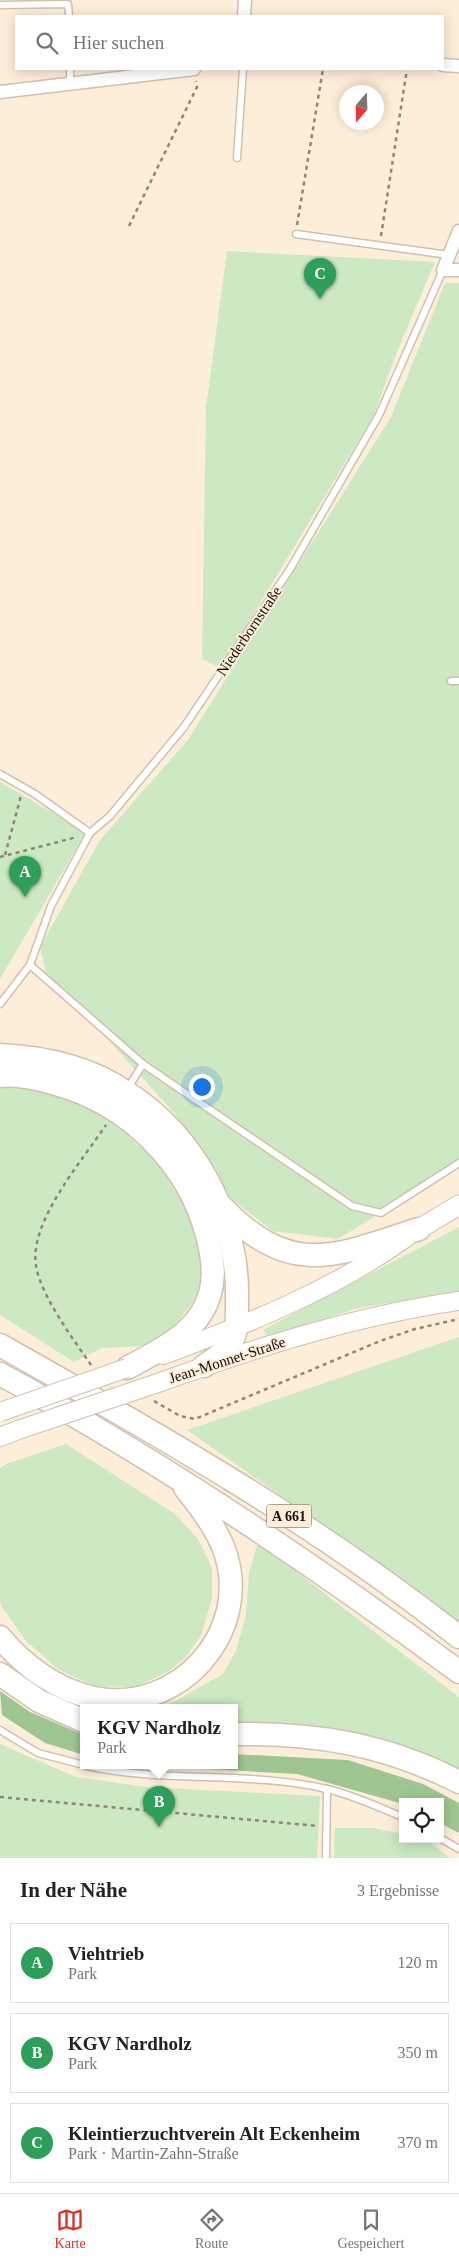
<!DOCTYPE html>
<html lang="de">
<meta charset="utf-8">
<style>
:root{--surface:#fff;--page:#f6f6f6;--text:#222;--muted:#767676;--line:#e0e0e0;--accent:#d93025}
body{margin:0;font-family:Georgia,serif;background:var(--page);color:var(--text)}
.controls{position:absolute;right:15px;bottom:15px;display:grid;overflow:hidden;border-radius:0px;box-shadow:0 2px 12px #0003}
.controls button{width:45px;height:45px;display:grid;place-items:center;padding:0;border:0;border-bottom:1px solid var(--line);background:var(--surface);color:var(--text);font:25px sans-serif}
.compass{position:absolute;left:339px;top:85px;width:45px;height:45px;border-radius:50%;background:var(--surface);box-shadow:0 2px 12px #0003;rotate:199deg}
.you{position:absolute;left:201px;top:1086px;width:18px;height:18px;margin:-12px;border:4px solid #fff;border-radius:50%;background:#1a73e8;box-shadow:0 0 0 8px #1a73e833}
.badge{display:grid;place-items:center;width:32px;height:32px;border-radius:50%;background:var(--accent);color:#fff;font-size:16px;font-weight:700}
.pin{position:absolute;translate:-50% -41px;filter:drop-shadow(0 1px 2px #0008)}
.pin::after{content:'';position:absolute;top:26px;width:18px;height:15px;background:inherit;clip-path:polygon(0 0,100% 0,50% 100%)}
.popup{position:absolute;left:80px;top:1704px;width:158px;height:65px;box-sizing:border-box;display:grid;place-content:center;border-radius:0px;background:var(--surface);filter:drop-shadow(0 1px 4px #0005);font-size:16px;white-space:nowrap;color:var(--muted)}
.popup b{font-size:19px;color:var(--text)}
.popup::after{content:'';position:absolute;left:50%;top:100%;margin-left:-10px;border:10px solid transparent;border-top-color:var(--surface)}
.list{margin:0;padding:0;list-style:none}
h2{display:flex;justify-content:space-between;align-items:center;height:65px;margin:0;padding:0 20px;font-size:21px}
h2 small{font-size:16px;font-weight:400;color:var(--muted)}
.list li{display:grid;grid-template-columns:32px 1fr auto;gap:15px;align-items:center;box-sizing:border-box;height:80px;margin:0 10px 10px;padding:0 10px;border:1px solid var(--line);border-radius:0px}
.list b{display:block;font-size:19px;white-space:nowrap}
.list p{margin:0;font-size:16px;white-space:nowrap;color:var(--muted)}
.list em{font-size:16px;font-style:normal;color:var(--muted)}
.icon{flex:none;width:28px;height:28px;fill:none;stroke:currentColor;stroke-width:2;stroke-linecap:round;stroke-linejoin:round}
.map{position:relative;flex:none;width:459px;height:1858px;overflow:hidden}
.search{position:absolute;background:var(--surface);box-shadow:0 2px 12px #0003;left:15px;right:15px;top:15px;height:55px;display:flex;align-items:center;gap:12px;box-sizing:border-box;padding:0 18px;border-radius:0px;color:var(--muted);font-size:19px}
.sheet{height:335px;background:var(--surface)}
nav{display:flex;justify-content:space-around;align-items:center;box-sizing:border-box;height:70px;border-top:1px solid var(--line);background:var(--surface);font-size:14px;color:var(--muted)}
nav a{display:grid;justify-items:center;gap:2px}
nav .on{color:var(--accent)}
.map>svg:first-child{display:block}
</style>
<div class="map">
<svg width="459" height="1858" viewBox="0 0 459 1858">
<rect width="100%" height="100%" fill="#fdeeda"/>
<g fill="#cce9c3">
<polygon points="227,251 435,262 396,354 374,415 221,668 202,659 206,408"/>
<polygon points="445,283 459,283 459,1165 338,1239 273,1231 230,1198 175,1114 82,1011 47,977 40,947 100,840 187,741 391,417"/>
<polygon points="0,782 86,832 0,979"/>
<polygon points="12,1080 86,1105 126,1132 138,1146 141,1141 156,1156 196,1225 201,1266 200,1289 191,1305 174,1326 145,1346 102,1348 74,1362 0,1315 0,1084"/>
<polygon points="459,1227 459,1291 354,1309 268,1338 263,1330"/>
<polygon points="459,1337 459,1625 408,1585 187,1430"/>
<polygon points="66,1444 175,1514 198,1539 212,1568 212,1598 201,1636 185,1658 168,1672 135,1687 93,1686 58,1669 26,1641 2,1607 0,1602 0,1468 6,1464"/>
<polygon points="258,1542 459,1697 459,1775 234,1723 234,1708 157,1708 170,1704 223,1674 236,1651 246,1615 249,1572"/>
<polygon points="0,1744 76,1777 146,1787 320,1796 317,1858 0,1858"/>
<polygon points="335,1828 373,1828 403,1834 403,1839 426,1839 450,1858 334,1858"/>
</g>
<g fill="#9fc692">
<polygon points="0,1691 30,1712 84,1735 84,1755 45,1743 2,1715"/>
<polygon points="234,1754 348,1760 423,1784 459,1803 459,1833 440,1823 440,1802 403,1802 403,1804 297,1774 152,1766 234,1766"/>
</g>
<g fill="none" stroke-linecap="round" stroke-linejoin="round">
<g stroke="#d0c1ae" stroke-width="9">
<g id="service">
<polyline points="0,5 68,4 69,16"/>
<polyline points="70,69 70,84"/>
<polyline points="237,158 243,69"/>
<polyline points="296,234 449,255"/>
<polyline points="451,681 459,681"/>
<polyline points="0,774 35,794 90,833"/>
<polyline points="30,965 143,1064 352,1206 381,1213 459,1163"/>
<polyline points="0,1004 30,965 51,906 90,833 110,816 184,727 290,569 379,415 443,270"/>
<polyline points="131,1083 143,1064"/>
<polyline points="0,1730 38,1753 84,1765"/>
<path d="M87,1766C165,1783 249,1771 327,1789C353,1795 378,1807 403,1817"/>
<polyline points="440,1838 459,1849"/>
<polyline points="326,1858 327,1789"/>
</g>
</g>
<g stroke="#d0c1ae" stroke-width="15">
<g id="minor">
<polyline points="244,16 245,0"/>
<polyline points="443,65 459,66"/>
<polyline points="0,92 194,69"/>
<polyline points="459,231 443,270 459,270"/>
</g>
</g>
<g stroke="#d0c1ae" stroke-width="20">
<g id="secondary">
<path d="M163,1355C248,1324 333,1290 407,1237"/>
<path d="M155,1384C254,1348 355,1316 459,1301"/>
<polyline points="0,1437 18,1430"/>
</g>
</g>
<g stroke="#d0c1ae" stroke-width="21">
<polyline id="primary" points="419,1229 459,1205"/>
</g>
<g stroke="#d0c1ae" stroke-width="25">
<g id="motorway">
<path d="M0,1055C44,1057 89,1067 126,1092C195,1136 239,1218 237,1300C237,1314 238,1333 230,1345C225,1353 212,1360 204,1366"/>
<path d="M0,1076C18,1074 39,1079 56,1084C128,1104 188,1162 207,1235C214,1261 217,1288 202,1312C186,1339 154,1353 127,1368"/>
<path d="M222,1207C292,1279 335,1256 419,1229"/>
<path d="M0,1345C158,1434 316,1524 459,1637"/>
<path d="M0,1374C161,1461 312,1563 459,1672"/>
<path d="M0,1637C24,1666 57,1690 94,1698C179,1715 254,1631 224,1549C215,1526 200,1507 185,1488"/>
<polyline points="0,1674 39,1701 84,1721"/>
<path d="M234,1734C316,1733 385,1744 459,1782"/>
</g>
</g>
<g stroke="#8f8577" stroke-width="2.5" stroke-dasharray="4 4" stroke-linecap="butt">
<polyline points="297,225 323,69"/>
<polyline points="129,226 197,87 196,81"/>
<polyline points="381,236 407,69"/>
<polyline points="5,855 21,796"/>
<polyline points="0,857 77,837"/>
<path d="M91,1365C74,1340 40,1295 36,1265C29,1222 82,1161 106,1125"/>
<polyline points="154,1401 180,1416 195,1419 380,1341 415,1329 459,1319"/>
<polyline points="0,1797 318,1826"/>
</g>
<use href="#service" stroke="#fff" stroke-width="6"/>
<use href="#minor" stroke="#fff" stroke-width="12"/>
<use href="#secondary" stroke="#fff" stroke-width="18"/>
<use href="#primary" stroke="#fff" stroke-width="19"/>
<use href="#motorway" stroke="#fff" stroke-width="22"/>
<g stroke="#d0c1ae" stroke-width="20" stroke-linecap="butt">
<g id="secondary-bridge">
<polyline points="0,1412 127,1368"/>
<polyline points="18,1430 155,1384"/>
</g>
</g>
<use href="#secondary-bridge" stroke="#fff" stroke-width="18"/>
</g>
<g text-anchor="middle" stroke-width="4" stroke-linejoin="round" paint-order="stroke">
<rect fill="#fdeeda" stroke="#5b5348" stroke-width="1" x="266.5" y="1504.5" width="45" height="23" rx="4"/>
<g font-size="14" font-weight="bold" fill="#16110a">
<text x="289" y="1521">A 661</text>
</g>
<g font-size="15" fill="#16110a" stroke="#fdeeda">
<text transform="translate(249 631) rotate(-56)" y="5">Niederbornstraße</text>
<text transform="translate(227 1360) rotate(-18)" y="5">Jean-Monnet-Straße</text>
</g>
</g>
</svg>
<div class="controls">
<button><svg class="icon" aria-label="locate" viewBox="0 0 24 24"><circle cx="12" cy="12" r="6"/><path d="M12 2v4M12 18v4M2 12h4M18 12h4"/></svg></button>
</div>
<svg class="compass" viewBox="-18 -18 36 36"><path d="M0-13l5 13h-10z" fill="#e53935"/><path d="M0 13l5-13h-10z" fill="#767676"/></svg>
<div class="you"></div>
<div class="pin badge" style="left:25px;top:897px;background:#2e9e5b">A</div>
<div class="pin badge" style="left:159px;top:1827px;background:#2e9e5b">B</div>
<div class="popup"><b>KGV Nardholz</b>Park</div>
<div class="pin badge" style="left:320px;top:299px;background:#2e9e5b">C</div>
<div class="search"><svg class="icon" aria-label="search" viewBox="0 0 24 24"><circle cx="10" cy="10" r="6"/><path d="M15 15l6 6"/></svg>Hier suchen</div>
</div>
<section class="sheet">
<h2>In der Nähe<small>3 Ergebnisse</small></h2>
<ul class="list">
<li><span class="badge" style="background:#2e9e5b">A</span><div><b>Viehtrieb</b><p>Park</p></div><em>120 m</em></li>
<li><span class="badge" style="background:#2e9e5b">B</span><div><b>KGV Nardholz</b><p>Park</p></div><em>350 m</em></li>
<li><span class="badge" style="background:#2e9e5b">C</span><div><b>Kleintierzuchtverein Alt Eckenheim</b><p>Park · Martin-Zahn-Straße</p></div><em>370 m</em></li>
</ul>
</section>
<nav>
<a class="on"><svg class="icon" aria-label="map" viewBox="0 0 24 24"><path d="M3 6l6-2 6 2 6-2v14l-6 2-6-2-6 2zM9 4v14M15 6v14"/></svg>Karte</a>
<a><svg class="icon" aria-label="directions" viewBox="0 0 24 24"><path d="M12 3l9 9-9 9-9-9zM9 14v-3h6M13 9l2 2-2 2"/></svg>Route</a>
<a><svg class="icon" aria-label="saved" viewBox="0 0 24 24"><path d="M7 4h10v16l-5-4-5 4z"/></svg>Gespeichert</a>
</nav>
